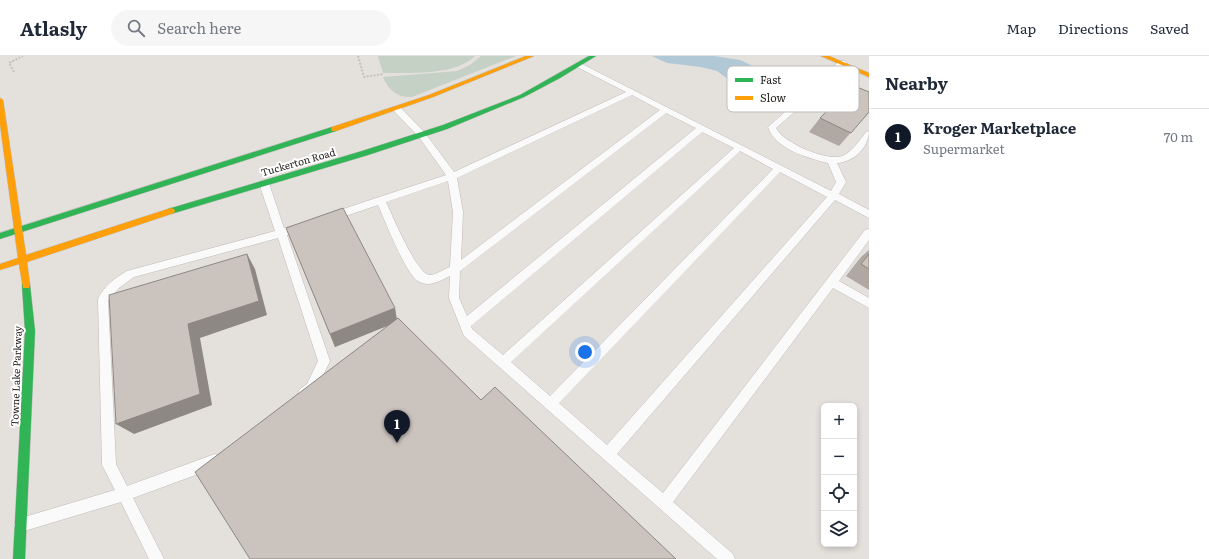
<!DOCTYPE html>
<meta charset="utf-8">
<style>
:root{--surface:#fff;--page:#f6f6f7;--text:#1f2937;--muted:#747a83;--line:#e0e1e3;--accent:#111827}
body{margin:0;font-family:Literata,serif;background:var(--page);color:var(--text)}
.controls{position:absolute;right:12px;bottom:12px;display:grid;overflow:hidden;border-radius:6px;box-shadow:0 2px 6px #0003}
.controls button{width:36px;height:36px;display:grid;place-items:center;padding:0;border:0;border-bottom:1px solid var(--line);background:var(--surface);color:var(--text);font:20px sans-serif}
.you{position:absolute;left:585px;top:296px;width:14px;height:14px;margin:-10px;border:3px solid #fff;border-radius:50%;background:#1a73e8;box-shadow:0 0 0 6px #1a73e833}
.badge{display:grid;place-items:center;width:26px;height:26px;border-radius:50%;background:var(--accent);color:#fff;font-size:13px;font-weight:700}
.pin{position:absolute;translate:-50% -33px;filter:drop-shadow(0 1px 2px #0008)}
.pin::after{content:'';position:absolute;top:21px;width:14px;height:12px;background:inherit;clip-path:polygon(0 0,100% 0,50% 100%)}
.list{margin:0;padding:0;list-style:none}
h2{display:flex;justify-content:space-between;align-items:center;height:52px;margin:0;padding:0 16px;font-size:17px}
h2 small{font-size:13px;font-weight:400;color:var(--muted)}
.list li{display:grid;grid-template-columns:26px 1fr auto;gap:12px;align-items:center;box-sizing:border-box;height:56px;padding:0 16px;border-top:1px solid var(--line)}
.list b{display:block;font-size:15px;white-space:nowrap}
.list p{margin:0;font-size:13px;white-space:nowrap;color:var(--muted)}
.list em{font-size:13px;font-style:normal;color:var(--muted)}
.icon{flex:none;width:22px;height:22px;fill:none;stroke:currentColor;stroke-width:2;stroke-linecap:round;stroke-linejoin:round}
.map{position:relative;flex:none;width:869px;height:503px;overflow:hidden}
header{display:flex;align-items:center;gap:24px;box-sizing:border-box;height:56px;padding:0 20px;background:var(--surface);border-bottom:1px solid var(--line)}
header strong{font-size:19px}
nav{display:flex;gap:22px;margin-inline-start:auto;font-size:14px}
.search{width:280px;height:36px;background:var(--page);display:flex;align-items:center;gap:10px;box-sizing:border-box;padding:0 14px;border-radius:22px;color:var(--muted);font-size:15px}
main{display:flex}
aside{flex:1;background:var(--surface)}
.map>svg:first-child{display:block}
</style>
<header>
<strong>Atlasly</strong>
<div class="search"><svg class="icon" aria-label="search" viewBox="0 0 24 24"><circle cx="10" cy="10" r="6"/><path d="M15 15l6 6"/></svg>Search here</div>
<nav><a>Map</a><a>Directions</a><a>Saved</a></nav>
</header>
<main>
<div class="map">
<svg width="869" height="503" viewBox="0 0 869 503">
<rect width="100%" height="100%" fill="#e4e0dc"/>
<g fill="#c6d1c5">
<path d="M378,0H475C457,18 418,17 393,17H383Z"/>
<path d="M481,0H516L412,41C398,42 388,34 383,21L457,15L470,9Z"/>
</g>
<polygon fill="#b1c8d6" points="652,0 714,0 740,4 766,16 766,26 762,30 744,29 728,23 717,15 701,11 667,7"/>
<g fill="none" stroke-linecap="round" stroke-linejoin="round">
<g stroke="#bfbcb9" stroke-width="1">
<g id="lane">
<path d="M839,5H845L846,7L827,27L869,44V49L823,31L776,72C782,86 827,106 842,100C852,96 860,84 866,76L869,75C869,91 854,106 837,107L846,126L839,138L869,154V162L835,144L617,398L663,437L865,174L869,173V184L839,225L869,242V252L833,232L673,446L733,498L735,503H717L464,280L449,242L450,220C440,225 428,232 418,225C405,217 385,164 378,149L331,165L328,164L326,161L328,158L446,119L419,81L394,55V51H400L425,77L454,116L626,36L577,11V7H580L831,135L836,126L828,107C808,102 775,93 768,71L819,26ZM632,39L660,54L461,204L463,156L457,122ZM666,57L696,72L467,260L459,242L460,215ZM702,76L734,92L503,299L472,273L471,270ZM740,95L773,113L550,340L511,306ZM780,116L827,141L607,389L559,347ZM448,125L453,156L450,211C444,213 436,219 430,219C417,220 392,158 386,146Z"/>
<path d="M264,124L269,127L284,172L300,168L303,169L305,172L303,175L287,179L330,305L315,336L304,343L300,341L298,337L300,333L307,328L318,305L278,182L134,221L119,232L108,244L116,408L127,430L215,398L220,400L222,405L220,410L133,442L164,503H149L121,446L21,476L16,474L14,469L16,464L21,462L115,434L102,409L98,243C104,230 115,222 127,215L275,175L259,127Z"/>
</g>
</g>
<g stroke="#bfbcb9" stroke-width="1">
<g id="fast">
<polygon points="589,0 596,0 560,22 524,41 447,73 368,99 171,158 167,155 168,153 362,95 443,69 520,39"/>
<polygon points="332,71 336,71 337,73 336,75 0,183 0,177"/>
<polygon points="26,225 29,226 30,229 35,275 25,503 13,503 25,275 22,229 23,226"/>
</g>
</g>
<g stroke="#bfbcb9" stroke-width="1">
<g id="slow">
<polygon points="526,0 534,0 433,41 336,75 332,75 331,73 332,71 429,39"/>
<polygon points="821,0 829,0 869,17 869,21"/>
<polygon points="0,42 3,44 26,199 171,152 174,153 175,155 174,157 27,206 30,229 29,232 23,232 19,208 0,214 0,208 18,202 0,68"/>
</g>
</g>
<g stroke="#c3c2c1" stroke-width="2" stroke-dasharray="2 1.5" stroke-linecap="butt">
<polyline points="358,0 364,21 383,18"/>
<polyline points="14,16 9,7 23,0"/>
</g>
<use href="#lane" fill="#fbfafa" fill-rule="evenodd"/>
<use href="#fast" fill="#30b455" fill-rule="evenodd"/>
<use href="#slow" fill="#ff9f0a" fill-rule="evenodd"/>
</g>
<g fill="#afa8a3">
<polygon points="869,56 839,90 809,76 820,62"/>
<polygon points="286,172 395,252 397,263 481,344 676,503 389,269 335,291"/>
<polygon points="869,194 869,234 846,220 861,201"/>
</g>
<g fill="#8e8884">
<polygon points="247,198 255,213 267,259 200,282 212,349 134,378 116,368 188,268"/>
<polygon points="395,252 397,266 335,291 330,278"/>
</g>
<g fill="#cbc3bd" stroke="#8e8884">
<polygon points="852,29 869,36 869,56 851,77 820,62"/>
<polygon points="343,152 395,252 330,278 286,172"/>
<polygon points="247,198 259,245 188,268 200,338 116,368 109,239"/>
<polygon points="869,198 869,213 861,208"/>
<polygon points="398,262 481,344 495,331 676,503 250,503 195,416"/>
</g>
<g text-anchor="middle" stroke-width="4" stroke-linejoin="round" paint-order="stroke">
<g font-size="10" fill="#272421" stroke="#fff">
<text transform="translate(298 106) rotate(-16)" y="4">Tuckerton Road</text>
<text transform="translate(16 320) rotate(-88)" y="4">Towne Lake Parkway</text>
</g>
</g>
<rect x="727" y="10" width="132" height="46" rx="6" fill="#fff" stroke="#bebdbc" stroke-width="1"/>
<rect x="735" y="22" width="18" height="4" fill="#30b455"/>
<rect x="735" y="40" width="18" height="4" fill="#ff9f0a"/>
<g font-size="11" fill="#272421">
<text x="760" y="28">Fast</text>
<text x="760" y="46">Slow</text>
</g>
</svg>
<div class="controls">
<button>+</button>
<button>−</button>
<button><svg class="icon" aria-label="locate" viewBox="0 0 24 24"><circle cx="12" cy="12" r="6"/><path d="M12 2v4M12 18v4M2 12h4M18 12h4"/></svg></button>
<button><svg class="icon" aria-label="layers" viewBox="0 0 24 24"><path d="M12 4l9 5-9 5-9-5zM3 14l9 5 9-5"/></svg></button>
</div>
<div class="you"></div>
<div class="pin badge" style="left:397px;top:387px">1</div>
</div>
<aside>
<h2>Nearby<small></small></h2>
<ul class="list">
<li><span class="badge">1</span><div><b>Kroger Marketplace</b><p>Supermarket</p></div><em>70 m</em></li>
</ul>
</aside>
</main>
